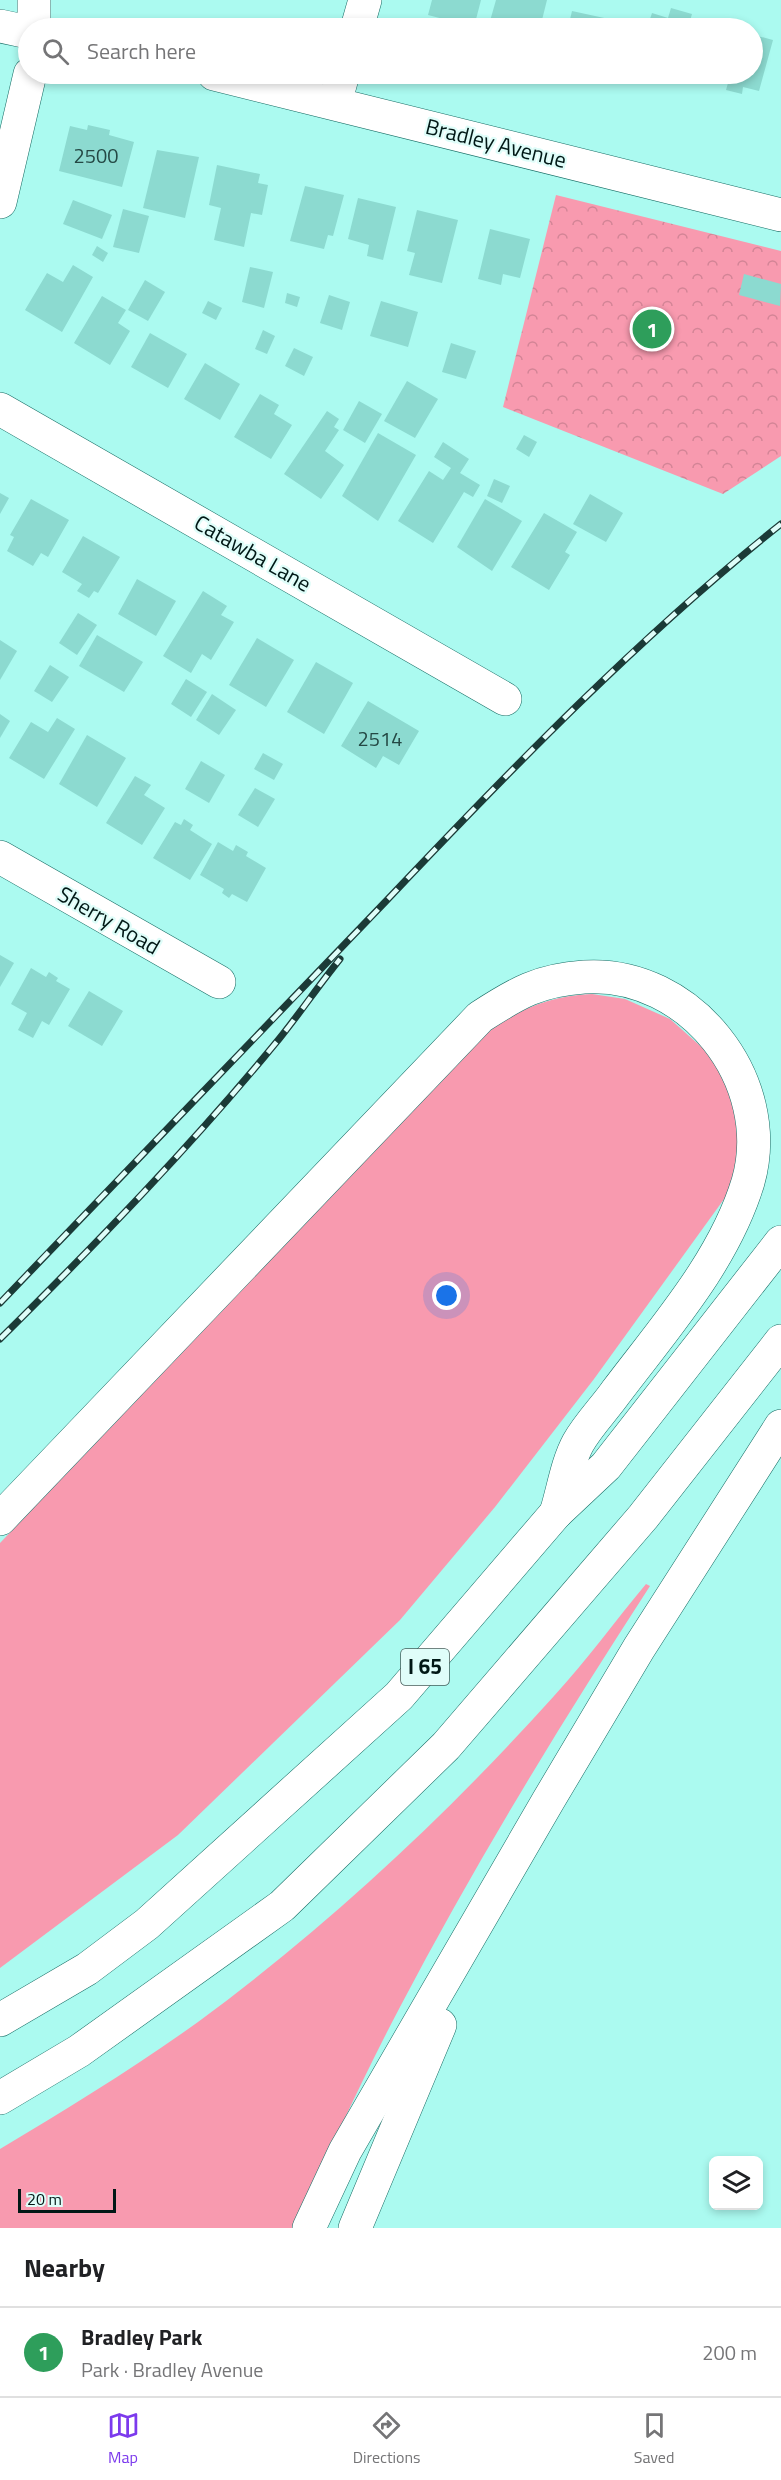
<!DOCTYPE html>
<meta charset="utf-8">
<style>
:root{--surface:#fff;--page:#f6f6f6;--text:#202124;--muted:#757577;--line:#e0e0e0;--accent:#7c3aed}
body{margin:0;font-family:"Titillium Web",sans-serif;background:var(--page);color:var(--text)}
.controls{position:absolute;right:18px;bottom:18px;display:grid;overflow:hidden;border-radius:9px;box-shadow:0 3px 9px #0003}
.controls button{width:54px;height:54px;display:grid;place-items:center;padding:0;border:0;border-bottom:2px solid var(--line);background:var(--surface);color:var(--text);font:30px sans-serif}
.scale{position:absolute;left:18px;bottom:15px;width:98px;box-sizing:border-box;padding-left:6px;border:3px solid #011816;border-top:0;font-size:16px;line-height:21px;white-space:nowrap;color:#011816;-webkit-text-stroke:4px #dffdf9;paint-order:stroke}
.you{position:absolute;left:447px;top:1296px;width:21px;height:21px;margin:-15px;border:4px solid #fff;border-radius:50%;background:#1a73e8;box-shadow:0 0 0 9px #1a73e833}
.badge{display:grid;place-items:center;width:39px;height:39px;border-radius:50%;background:var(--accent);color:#fff;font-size:20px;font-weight:700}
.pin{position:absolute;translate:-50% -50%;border:3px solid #fff;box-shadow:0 2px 6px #0006}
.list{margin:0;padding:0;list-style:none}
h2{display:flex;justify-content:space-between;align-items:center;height:78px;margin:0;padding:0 24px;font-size:26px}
h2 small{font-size:20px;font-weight:400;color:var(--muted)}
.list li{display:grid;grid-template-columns:39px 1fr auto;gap:18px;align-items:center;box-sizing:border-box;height:90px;padding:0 24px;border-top:2px solid var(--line)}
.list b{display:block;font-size:22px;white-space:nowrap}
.list p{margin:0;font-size:20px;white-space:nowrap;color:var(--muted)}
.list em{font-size:20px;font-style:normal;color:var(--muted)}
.icon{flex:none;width:33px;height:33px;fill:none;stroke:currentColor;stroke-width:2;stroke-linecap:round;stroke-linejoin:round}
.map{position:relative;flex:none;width:781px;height:2228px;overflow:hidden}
.search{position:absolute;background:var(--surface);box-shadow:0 3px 9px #0003;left:18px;right:18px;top:18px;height:66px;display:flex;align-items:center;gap:15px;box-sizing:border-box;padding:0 21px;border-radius:33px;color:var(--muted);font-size:22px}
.sheet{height:168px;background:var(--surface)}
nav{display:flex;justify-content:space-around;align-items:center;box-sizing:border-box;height:84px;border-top:2px solid var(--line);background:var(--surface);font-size:16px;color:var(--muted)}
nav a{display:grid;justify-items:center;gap:3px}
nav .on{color:var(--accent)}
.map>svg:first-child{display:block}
</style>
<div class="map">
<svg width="781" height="2228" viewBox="0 0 781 2228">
<defs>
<pattern id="forest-crowns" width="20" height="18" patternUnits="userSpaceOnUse" patternTransform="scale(1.5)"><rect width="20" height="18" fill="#f89aaf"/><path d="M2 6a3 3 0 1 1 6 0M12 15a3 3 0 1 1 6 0" fill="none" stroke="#d38496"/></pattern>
</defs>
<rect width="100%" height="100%" fill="#abfaf0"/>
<g fill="#f89aaf">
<path d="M592,994L625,999L670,1019L706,1051L723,1075L734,1104L739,1154L727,1195L594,1379L495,1507L400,1620L178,1835L0,1968V1543L487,1033C519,1008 551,996 592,994Z"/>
<path d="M646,1584L650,1586C561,1723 476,1862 400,2007C362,2079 328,2154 294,2228H0V2149C67,2109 134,2068 198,2022C327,1927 447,1815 554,1696C587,1660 615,1621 646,1584Z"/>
</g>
<polygon fill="url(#forest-crowns)" points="556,195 781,251 781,456 723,494 503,407"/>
<g fill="#8cdad0">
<polygon points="432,0 481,0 474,27 428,15"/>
<polygon points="496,0 547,0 540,28 488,28"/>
<polygon points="671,8 692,14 689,24 695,26 694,28 647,28 652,13 668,18"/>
<polygon points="572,11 618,21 617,28 568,28"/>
<polygon points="754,35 773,40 759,91 743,87 742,94 726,90 728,83 711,79 712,74 752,74"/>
<polygon points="649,74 669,74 667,79"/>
<polygon points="88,125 110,130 109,135 134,142 122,187 59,171 70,126 87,130"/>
<polygon points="157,150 199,157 185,218 143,208"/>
<polygon points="217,165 260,174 258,183 268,185 262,215 251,213 244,247 214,240 221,208 209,205"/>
<polygon points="305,186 344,195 333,236 328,235 324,249 290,241"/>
<polygon points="358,198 396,207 383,260 367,256 369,245 348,239"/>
<polygon points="73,200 112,215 102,239 63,224"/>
<polygon points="123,209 149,216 139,253 113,247"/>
<polygon points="417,210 458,220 442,283 409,275 415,253 407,251"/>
<polygon points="490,229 530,239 520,278 503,274 501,285 478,279"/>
<polygon points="97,246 108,253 103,262 92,255"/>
<polygon points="73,265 93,277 62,332 25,310 47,273 63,282"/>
<polygon points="250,267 273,272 264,308 242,302"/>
<polygon points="744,274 781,284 780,306 739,295"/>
<polygon points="145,280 165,292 148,321 128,310"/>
<polygon points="287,293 300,297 297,307 285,303"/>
<polygon points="329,295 350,302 342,330 320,323"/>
<polygon points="102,296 126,310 118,323 130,331 110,365 74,343"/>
<polygon points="208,301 222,308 216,320 202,313"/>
<polygon points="381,301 418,312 408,347 370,336"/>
<polygon points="263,330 275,336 267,354 255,349"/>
<polygon points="150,333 187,354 168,388 131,367"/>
<polygon points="451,343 476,351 466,379 442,372"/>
<polygon points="294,348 313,357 304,376 285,366"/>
<polygon points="205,363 240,384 220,420 184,399"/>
<polygon points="407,381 438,399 415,438 384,421"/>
<polygon points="260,394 279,405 274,414 292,425 271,459 234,437"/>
<polygon points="359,401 382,414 365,443 343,430"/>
<polygon points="327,411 339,419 334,427 339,430 325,451 344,465 321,499 284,474"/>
<polygon points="378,433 416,455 378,521 342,496"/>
<polygon points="524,435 537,442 529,457 516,449"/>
<polygon points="443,442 469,459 460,473 480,485 473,497 464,492 433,543 398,521 429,471 443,480 451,468 434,457"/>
<polygon points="494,479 510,486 502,503 487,496"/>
<polygon points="0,493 9,498 0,514"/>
<polygon points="590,494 623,513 606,542 573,524"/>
<polygon points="31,499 69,520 48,557 41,553 33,566 7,551 14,537 10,535"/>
<polygon points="485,499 522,521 492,571 457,547"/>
<polygon points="544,513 577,532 565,552 570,555 549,590 511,567"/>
<polygon points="83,536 120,557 98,593 94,591 89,598 77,591 82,584 62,572"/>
<polygon points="137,579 176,601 156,636 118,614"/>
<polygon points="203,591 227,606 221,615 234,622 211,660 202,654 191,673 163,656"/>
<polygon points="78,613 97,625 77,655 59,643"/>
<polygon points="97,635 143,662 124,692 79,666"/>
<polygon points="257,638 294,660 266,707 229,685"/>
<polygon points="0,640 17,651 0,680"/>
<polygon points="316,662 353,683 324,734 287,712"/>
<polygon points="50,665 69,677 52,702 34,691"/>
<polygon points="186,679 207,692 191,717 171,704"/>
<polygon points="212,694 236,710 219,735 196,720"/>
<polygon points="368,701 419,731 399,765 383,756 376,768 341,746"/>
<polygon points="0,714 10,721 0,738"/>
<polygon points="57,718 75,729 44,779 9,758 31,722 48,732"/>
<polygon points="87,735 126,758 97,807 59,784"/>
<polygon points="263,753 283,764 274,780 254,769"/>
<polygon points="201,761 225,775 209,803 185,789"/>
<polygon points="135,776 151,785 144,795 165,808 142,845 106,823"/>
<polygon points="255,788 275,799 258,827 238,815"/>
<polygon points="184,819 193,825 190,830 212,844 190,880 153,858 175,822 181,825"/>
<polygon points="218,842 233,851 236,845 248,852 246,856 266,868 247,902 232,894 229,898 222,893 224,889 200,875"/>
<polygon points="0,955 14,963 0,987"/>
<polygon points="31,968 46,977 49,972 58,978 56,981 70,989 49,1025 42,1021 33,1038 18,1030 27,1013 11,1004"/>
<polygon points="89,991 123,1011 102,1046 68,1026"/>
</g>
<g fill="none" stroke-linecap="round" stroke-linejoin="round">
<g stroke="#166c64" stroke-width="34">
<g id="minor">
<polyline points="0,26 28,32"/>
<polyline points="34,28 34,0"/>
<polyline points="357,28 365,0"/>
<polyline points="214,74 781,215"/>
<polyline points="335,103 343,74"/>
<polyline points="0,202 30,74"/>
<polyline points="0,409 505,699"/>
<polyline points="0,857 219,982"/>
</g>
</g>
<g stroke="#166c64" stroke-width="34">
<g id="motorway">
<path d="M0,1519L480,1017C517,993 539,980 584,977C690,970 777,1081 748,1182C724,1261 665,1327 616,1392C604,1409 588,1425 578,1443C567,1463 563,1491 556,1513"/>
<polyline points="0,2020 87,1969 147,1924 399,1696 556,1513 606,1466 781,1242"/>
<polyline points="0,2098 79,2051 282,1906 446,1746 643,1517 781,1341"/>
<polyline points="309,2228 345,2151 548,1801 639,1648 781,1426"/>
<polyline points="355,2228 440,2025"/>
</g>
</g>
<use href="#minor" stroke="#fff" stroke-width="33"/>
<use href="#motorway" stroke="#fff" stroke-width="33"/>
<g stroke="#1b3a37" stroke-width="7">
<g id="rail">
<path d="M0,1303C129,1168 259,1034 388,899C512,768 639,637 781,524"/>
<path d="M0,1339C97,1243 193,1144 279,1039C300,1013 319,985 340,959"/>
</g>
</g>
<use href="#rail" stroke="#dffdf9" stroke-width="4.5" stroke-dasharray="14" stroke-linecap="butt"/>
</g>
<g text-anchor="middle" stroke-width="4.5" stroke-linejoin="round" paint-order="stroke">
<g font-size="20" fill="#244844">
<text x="96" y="163">2500</text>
<text x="380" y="746">2514</text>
</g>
<rect fill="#dffdf9" stroke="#445d5a" stroke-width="1.5" x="401" y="1649" width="48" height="36" rx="4.5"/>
<g font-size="21" font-weight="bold" fill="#011816">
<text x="425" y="1674">I 65</text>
</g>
<g font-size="22" fill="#011816" stroke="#dffdf9">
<text transform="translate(496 143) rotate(14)" y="8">Bradley Avenue</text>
<text transform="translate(253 553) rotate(30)" y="8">Catawba Lane</text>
<text transform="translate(109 920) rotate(30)" y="8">Sherry Road</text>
</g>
</g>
</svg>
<div class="controls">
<button><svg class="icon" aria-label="layers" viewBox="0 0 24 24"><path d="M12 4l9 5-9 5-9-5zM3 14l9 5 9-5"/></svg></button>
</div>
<div class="scale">20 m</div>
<div class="you"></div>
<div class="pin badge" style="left:652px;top:329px;background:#2e9e5b">1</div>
<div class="search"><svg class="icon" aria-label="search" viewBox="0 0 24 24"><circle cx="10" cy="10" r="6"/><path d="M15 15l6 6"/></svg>Search here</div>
</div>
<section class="sheet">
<h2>Nearby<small></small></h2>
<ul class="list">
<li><span class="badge" style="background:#2e9e5b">1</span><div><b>Bradley Park</b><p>Park · Bradley Avenue</p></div><em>200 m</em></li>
</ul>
</section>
<nav>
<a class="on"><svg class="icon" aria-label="map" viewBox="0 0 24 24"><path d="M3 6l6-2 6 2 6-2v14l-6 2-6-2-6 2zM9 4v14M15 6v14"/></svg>Map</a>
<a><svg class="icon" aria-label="directions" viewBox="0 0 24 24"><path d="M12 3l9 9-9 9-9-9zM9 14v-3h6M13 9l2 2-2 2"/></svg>Directions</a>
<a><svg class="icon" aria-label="saved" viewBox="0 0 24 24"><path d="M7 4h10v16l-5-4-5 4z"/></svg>Saved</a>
</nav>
